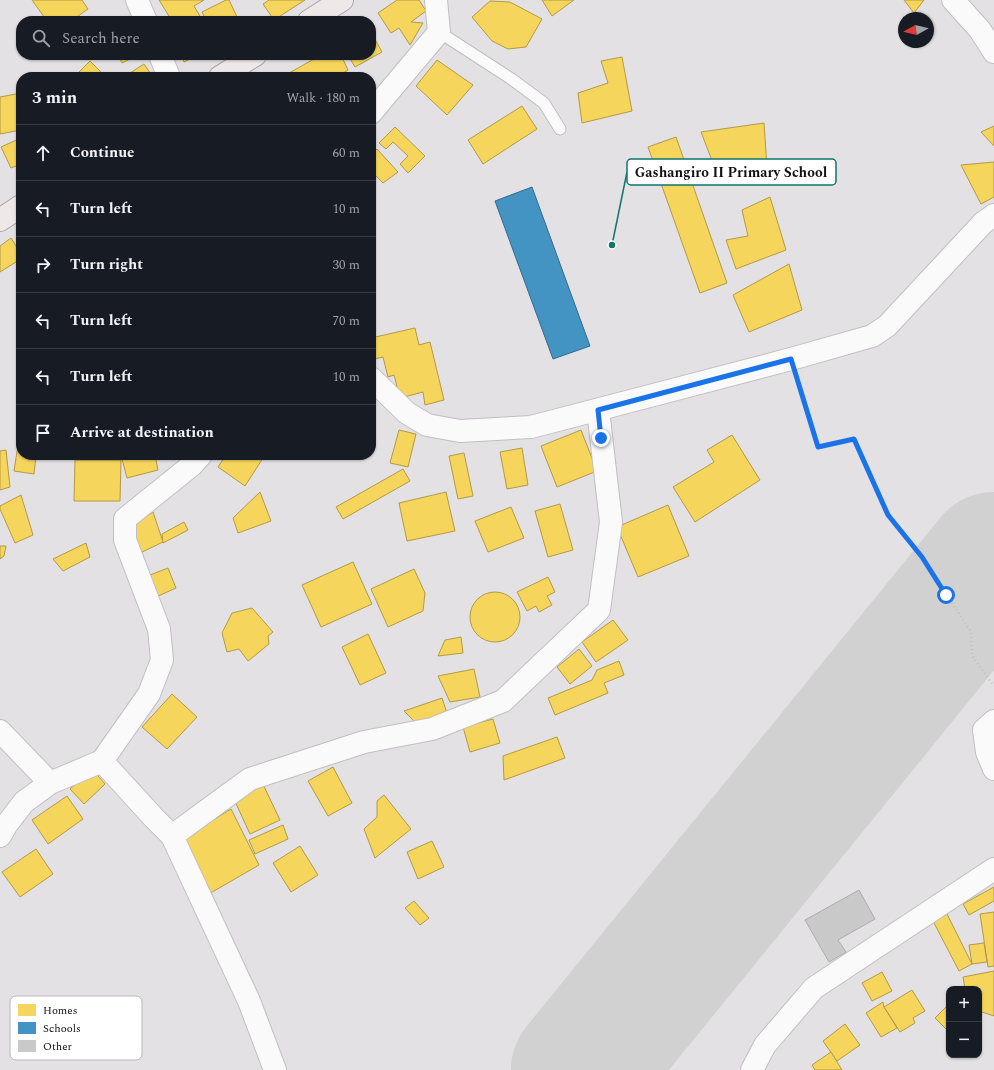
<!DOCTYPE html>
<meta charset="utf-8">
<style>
:root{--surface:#171b24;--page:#20242c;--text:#f1f3f6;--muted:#9ea1a6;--line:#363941}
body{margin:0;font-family:Spectral,serif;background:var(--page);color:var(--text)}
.controls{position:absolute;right:12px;bottom:12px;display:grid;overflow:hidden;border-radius:8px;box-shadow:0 1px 3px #0004}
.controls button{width:36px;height:36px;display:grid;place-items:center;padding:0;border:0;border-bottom:1px solid var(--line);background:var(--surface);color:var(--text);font:20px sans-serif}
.compass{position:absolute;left:898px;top:12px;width:36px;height:36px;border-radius:50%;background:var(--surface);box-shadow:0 1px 3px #0004;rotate:262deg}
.stop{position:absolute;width:12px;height:12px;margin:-9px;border:3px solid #1a73e8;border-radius:50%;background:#fff}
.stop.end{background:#1a73e8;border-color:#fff;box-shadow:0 1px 4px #0008}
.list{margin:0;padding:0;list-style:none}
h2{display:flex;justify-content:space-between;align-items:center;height:52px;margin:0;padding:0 16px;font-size:17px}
h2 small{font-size:13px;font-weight:400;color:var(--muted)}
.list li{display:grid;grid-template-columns:26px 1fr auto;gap:12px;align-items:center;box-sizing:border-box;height:56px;padding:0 16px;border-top:1px solid var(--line)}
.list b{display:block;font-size:15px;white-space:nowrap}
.list em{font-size:13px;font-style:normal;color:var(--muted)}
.icon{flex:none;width:22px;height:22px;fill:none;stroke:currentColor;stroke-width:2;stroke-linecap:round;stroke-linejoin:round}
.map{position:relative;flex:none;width:994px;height:1070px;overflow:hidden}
.search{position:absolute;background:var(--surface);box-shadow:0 1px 3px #0004;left:16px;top:16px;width:360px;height:44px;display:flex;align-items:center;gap:10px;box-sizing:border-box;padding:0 14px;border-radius:16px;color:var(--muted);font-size:15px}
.panel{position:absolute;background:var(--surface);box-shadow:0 1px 3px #0004;left:16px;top:72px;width:360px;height:388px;border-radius:16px}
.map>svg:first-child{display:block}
</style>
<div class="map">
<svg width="994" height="1070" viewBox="0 0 994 1070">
<rect width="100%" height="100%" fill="#e3e1e3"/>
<g fill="#f6d55c" stroke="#b29a46">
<polygon points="32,0 82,0 88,9 71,21 47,21"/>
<polygon points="159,0 204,0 194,6 200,16 192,21 172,21"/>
<polygon points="226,0 229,0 239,21 206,21 202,12"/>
<polygon points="269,0 305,0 274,20 263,4"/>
<polygon points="397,0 419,0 426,11 411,22 423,23 410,45 399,28 391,33 378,13"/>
<polygon points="542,0 574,0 552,16"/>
<polygon points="904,0 924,0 914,13"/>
<polygon points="490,1 510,2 542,19 526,47 508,49 492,41 472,17"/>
<polygon points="371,32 382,52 355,67 348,55 371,55"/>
<polygon points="118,55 138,55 122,63"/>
<polygon points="181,55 198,55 184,62"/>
<polygon points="321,55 341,55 348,70 337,77 282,77"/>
<polygon points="622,57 632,111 582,123 578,93 608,83 601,61"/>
<polygon points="437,60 473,85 447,115 416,86"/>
<polygon points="90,61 106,77 74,77"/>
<polygon points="144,64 153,77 124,77"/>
<polygon points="21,93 21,130 0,134 0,97"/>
<polygon points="522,106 537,129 483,164 468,140"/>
<polygon points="764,123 767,168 739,181 716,171 701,132"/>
<polygon points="994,126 994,146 981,132"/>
<polygon points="395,127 425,156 408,173 400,164 408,156 393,142 386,149 379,143"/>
<polygon points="676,137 727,283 700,293 648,147"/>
<polygon points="21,138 21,164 11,168 1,147"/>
<polygon points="377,149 398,172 383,183 371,171 371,155"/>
<polygon points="994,162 994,197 981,204 961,165"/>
<polygon points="770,197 786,250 736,269 726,240 748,236 742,210"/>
<polygon points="11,238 21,254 21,259 0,272 0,246"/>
<polygon points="789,264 802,310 749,332 733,295"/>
<polygon points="415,328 419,345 430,342 444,400 425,405 423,392 400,398 394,375 388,377 383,357 371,360 371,338"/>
<polygon points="21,426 21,455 36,455 34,474 14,471"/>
<polygon points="399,430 416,434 408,467 390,463"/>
<polygon points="581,430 597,471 557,487 541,446"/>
<polygon points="732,435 760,480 695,522 673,487 714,462 707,450"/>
<polygon points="522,448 528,485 507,489 500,452"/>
<polygon points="6,450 10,487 0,490 0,451"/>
<polygon points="464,453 473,496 458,499 449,456"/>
<polygon points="121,455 155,455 158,470 127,478"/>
<polygon points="226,455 265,455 245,486 218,467"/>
<polygon points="75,460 121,460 120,501 74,501"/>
<polygon points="403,469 410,481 343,519 336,507"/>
<polygon points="260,492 271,521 238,533 233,518"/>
<polygon points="446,492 455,531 407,541 399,503"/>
<polygon points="21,495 33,535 15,543 0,509 0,506"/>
<polygon points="560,504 573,550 548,557 535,511"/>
<polygon points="668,505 689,556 638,577 617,527"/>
<polygon points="511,507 524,538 488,552 475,521"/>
<polygon points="153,512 163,542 138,554 132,526"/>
<polygon points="184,522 188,530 163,543 162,534"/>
<polygon points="86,543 90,557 63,571 53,559"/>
<polygon points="0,546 6,546 4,556 0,559"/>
<polygon points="353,562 372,604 321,627 302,585"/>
<polygon points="168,568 176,588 154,598 145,577"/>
<polygon points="414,569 425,593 423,611 388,627 371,589"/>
<polygon points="548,577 555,592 547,596 552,605 539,612 536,606 527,611 517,592"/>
<circle cx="495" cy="617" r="25"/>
<polygon points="252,608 273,632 268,636 269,644 248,661 239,649 227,652 222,633 232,613"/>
<polygon points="613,620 628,640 596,662 582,642"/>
<polygon points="368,634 386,673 360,685 342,647"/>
<polygon points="461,637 463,653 438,656 445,640"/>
<polygon points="579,649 592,666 570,684 557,667"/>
<polygon points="619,661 624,675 604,683 608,693 555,715 548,698 592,680 597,670"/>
<polygon points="474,669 480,697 450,702 438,676"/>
<polygon points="172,694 197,717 167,749 142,727"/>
<polygon points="442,698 447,713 416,723 404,711"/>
<polygon points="493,719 500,743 470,752 463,727"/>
<polygon points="557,737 565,758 504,780 503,756"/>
<polygon points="333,767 352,803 328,816 308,781"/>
<polygon points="92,769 105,784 84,804 70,789"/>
<polygon points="262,782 280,820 250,834 232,795"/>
<polygon points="384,795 411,829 375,858 364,829 377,817 377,801"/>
<polygon points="67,796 83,819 48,844 32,820"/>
<polygon points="231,809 259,865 207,895 185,837"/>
<polygon points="283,825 288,839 255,854 249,840"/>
<polygon points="432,841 444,867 418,879 407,852"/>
<polygon points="300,846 318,875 291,892 273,863"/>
<polygon points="36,849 53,874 20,897 2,872"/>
<polygon points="994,887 994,901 969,915 963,904"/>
<polygon points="414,901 429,918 420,925 405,908"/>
<polygon points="994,912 994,966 988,967 980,914"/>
<polygon points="947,914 972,964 959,971 933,921"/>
<polygon points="984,943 987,962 972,964 969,945"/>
<polygon points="994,971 994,1016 979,1011 979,989 965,989 963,977"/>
<polygon points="882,972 892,991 872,1001 862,983"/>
<polygon points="912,990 925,1011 913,1018 915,1023 900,1032 884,1007"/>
<polygon points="883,1002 884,1007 897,1028 881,1037 866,1013"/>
<polygon points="949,1004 949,1026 946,1029 935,1018"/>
<polygon points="845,1024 860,1045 837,1061 823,1041"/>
<polygon points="831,1052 842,1070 815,1070 812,1065"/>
</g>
<polygon fill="#4393c3" stroke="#346c8e" points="532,187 590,346 553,359 495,201"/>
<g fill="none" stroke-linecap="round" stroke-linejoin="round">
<polyline stroke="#d2d1d2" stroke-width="138" points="580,1070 994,561"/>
</g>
<polygon fill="#cac9c9" stroke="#afaeae" points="859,890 875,919 838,940 846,952 829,962 805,920"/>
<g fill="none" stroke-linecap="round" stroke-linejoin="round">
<g stroke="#c1bfc1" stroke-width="13">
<polyline id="service" points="439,32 510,78 544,103 560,129"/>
</g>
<g stroke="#c1bfc1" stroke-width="24">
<g id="minor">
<polyline points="137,0 146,21"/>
<polyline points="953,0 980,30 994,52"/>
<polyline points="160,55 169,77"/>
<polyline points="371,113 439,32 436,0"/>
<polyline points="371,378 407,413 427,425 460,431 531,427 791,359 872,336 887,326 983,223 994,215"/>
<polyline points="994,721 984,730 987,752 994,769"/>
<polyline points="0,731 50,783"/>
<polyline points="102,761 154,818 172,836 250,779 364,742 432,729 503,701 599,610 611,522 598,410"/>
<polyline points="0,836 7,824 24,802 50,783 102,761 149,694 162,660 159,629 125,540 125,519 192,465 201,455"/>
<polyline points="172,836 249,1001 275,1070"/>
<polyline points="752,1070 765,1045 814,988 994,869"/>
</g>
</g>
<g stroke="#afa3a4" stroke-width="24">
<g id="primary">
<polyline points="309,21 342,0"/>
<polyline points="220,77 255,55"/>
<polyline points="0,220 21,206"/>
</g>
</g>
<polyline stroke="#c2c1c2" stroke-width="2.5" stroke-dasharray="1 3" stroke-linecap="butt" points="797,379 818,447 854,439 888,515 922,557 971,632 972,656 994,686"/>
<use href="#service" stroke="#fbfafb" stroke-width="11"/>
<use href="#minor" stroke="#fbfafb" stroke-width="22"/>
<use href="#primary" stroke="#eee8e8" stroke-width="22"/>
</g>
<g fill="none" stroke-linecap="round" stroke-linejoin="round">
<polyline stroke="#1a73e8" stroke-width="5" points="601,438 598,410 791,359 818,447 854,439 888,515 922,557 946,595"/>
</g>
<rect x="10" y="996" width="132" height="64" rx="6" fill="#fff" stroke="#b8b8b8" stroke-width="1"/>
<rect x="18" y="1004" width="18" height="12" fill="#f6d55c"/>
<rect x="18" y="1022" width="18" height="12" fill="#4393c3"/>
<rect x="18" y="1040" width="18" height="12" fill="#cac9c9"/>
<g font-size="11" fill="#121112">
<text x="43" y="1014">Homes</text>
<text x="43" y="1032">Schools</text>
<text x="43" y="1050">Other</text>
</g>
<path fill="none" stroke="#0f766e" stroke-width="1.5" d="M612 245L627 172"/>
<circle fill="#0f766e" stroke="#fff" stroke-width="1.5" cx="612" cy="245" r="4"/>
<rect fill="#fff" stroke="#0f766e" stroke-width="1.5" x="627" y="159" width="209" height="26" rx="4"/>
<g font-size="14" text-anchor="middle" font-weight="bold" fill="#121112">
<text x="731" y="177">Gashangiro II Primary School</text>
</g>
</svg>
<div class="controls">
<button>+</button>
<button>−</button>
</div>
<svg class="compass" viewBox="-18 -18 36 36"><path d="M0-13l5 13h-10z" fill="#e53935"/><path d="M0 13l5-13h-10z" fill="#9ea1a6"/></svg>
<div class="stop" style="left:946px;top:595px"></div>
<div class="stop end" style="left:601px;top:438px"></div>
<div class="search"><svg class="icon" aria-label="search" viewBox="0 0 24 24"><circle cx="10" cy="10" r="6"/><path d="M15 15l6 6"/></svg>Search here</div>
<section class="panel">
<h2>3 min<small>Walk · 180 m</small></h2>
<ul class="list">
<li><svg class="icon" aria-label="ahead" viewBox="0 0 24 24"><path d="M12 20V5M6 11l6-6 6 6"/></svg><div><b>Continue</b></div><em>60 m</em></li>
<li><svg class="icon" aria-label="left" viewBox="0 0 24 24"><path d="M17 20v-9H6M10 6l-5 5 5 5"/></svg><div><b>Turn left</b></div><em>10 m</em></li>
<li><svg class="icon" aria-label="right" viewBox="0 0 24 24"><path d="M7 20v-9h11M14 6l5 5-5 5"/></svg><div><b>Turn right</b></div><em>30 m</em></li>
<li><svg class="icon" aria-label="left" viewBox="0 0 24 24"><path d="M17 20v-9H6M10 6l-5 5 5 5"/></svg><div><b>Turn left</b></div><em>70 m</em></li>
<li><svg class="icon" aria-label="left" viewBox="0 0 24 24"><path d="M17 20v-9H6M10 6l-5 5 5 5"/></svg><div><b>Turn left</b></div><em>10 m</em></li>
<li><svg class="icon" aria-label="arrive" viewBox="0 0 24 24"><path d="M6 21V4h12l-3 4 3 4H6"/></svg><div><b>Arrive at destination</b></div></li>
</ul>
</section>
</div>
